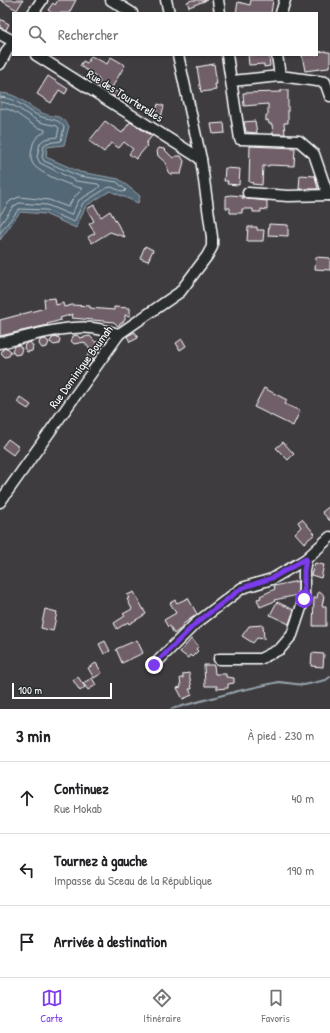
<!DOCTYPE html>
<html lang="fr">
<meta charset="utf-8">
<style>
:root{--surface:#fff;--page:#f2f2f2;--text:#202124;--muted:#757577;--line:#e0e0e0;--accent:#7c3aed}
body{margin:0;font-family:"Patrick Hand",sans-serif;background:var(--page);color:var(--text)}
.scale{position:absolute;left:12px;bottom:10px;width:100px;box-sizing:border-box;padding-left:4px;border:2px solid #fff;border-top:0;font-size:11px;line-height:14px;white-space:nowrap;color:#fff;-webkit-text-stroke:3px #2a2d2e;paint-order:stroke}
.stop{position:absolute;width:12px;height:12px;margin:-9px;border:3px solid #7c3aed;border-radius:50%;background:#fff}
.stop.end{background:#7c3aed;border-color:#fff;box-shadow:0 1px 4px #0008}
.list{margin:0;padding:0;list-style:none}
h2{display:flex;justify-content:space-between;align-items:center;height:52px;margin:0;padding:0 16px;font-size:17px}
h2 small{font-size:13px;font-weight:400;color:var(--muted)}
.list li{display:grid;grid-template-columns:26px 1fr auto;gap:12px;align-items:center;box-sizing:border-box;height:72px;padding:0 16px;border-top:1px solid var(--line)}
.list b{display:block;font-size:15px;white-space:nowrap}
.list p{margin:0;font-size:13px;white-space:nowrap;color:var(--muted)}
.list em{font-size:13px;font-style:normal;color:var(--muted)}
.icon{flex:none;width:22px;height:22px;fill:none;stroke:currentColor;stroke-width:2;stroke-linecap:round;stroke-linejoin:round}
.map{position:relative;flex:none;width:330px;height:709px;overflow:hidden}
.search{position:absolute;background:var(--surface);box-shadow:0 1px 3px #0004;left:12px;right:12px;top:12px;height:44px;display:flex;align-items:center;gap:10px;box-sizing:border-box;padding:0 14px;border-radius:0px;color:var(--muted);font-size:15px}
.sheet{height:268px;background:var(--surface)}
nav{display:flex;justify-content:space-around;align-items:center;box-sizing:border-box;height:56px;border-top:1px solid var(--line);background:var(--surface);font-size:11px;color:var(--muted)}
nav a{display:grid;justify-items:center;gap:2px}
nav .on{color:var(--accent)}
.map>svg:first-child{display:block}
</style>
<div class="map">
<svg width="330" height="709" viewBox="0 0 330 709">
<rect width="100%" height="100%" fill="#3f3c40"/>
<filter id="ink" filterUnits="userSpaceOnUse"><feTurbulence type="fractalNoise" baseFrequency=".025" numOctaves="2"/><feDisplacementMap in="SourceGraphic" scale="8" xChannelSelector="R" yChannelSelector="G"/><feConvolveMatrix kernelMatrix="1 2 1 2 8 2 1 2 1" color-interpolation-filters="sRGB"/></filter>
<g filter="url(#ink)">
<path fill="#526876" stroke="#97a4ad" d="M0,93C18,93 27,106 42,113C56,119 58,112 69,126L64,145L47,147L46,157L80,172L119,179L140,196L138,203L110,191L86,206L76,228L45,214L20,212L0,240Z"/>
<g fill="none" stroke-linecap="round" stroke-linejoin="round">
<g stroke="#bac3c8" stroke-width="1">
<path d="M0,97C19,98 27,112 42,117C51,120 58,118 64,127L61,141L47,143L44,145L42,157L44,161L79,176L117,182L126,190L124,192L111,187L107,188L83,203L74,222L46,210L19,209L0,233"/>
<path d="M0,102C15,103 25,114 38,121C43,124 51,124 57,126L59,128L57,137L45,139L40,143L37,157L40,163L76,181L98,184L100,186L96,190L79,200L71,215L47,205L19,203L13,207L0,225"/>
<path d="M0,108C14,108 24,120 35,126C38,128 42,128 45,130V132C37,136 33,140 32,149C31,154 30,159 33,164C38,173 71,186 81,188L82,190L74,197L68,207L49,200L19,197L10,201L0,215"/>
</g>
<polyline stroke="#97a4ad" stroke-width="2" points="171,709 238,691 279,682 304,685 326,680 330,677"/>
</g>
<g fill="#705f69" stroke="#fff">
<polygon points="0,0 23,0 17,10"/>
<polygon points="58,0 76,0 69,13 52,13 48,10 53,3 55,5"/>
<polygon points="192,0 207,0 189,7 187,2"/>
<polygon points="251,0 273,0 271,13 236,13 238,2 250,5"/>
<polygon points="0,19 9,24 6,30 0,28"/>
<polygon points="326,51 326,52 330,52 330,66 328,66 328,68 305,71 302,55 317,55 317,52"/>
<polygon points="248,55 269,55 270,66 264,67 264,64 249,65"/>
<polygon points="91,56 107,64 111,57 125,65 111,89 121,94 118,99 97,86 100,81 98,80 99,78 80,66 83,61 87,63"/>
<polygon points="214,64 217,84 215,84 216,90 201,92 197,67"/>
<polygon points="48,76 68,89 65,94 59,90 51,103 37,94"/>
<polygon points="281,90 288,90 288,123 284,123 285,134 273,134 272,124 269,124 268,120 266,121 266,115 268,115 268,104 244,106 243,93 281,92"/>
<polygon points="158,104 164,106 161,117 155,115"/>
<polygon points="105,121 122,133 130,122 152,136 147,142 146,145 147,146 136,159 129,154 133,149 124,142 119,148 111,143 104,152 89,141"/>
<polygon points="255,121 257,133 246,132 244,122"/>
<polygon points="224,123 225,133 213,134 211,124"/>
<polygon points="250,146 295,148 294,166 269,165 269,166 263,166 262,185 252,184 253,183 249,182"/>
<polygon points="159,148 164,149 173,158 176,156 181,156 184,161 181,174 170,174 168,172 166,163 158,156 157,151"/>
<polygon points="225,168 240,169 239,185 227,184 228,181 224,181"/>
<polygon points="300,175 315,176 318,189 299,189"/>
<polygon points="231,195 242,196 242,198 248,199 267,201 267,210 261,209 261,212 253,212 253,209 242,209 242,213 230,213 230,208 226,208 226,196"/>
<polygon points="94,205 101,217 110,211 125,237 110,232 92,243 88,237 95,233 89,224 94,221 87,209"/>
<polygon points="269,224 288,225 288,236 268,235"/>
<polygon points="248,227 257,227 257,230 264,230 263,241 247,241"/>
<polygon points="145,246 153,250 148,261 140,258"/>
<polygon points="316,257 330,258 330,270 315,269"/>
<polygon points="55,298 56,305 63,303 64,307 72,305 90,306 90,308 114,310 114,307 130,308 130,316 125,315 125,320 118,326 114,322 72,318 73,314 60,318 61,320 47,324 48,325 0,336 0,320 45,308 44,299"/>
<polygon points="135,332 138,338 130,342 127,336"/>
<polygon points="77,335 80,338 90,336 96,343 97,341 103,345 88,366 83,363 91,350 84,342 74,344 71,341 73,336"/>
<polygon points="58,337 60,339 59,344 54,345 50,342 52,338"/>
<polygon points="45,339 49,342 47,347 42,348 39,344 40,340"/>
<polygon points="182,339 186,346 180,350 176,343"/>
<polygon points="30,342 33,346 32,351 27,352 24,348 25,344"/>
<polygon points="19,345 22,349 20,354 15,355 12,351 14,346"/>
<polygon points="7,348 11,351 9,356 5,357 1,353 3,349"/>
<polygon points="264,388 287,400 285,404 300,411 293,426 254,407"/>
<polygon points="20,397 31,405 28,409 17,402"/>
<polygon points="8,439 19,447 13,455 2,447"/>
<polygon points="283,442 294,454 288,460 276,448"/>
<polygon points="330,506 330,521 322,512"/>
<polygon points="302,519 315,534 304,543 295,533 301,527 298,522"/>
<polygon points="315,563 324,565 321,578 311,575"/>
<polygon points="298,581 298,595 274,600 275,601 260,607 257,599 261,598 260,596 275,589 274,586"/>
<polygon points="134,592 146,614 129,624 128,622 117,629 114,623 125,616 123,614 132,609 127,599 129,598 127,595"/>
<polygon points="318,592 323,594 323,596 324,596 322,606 326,606 326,626 313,626 314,598 317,598"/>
<polygon points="188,598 197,614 182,625 183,627 174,634 170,626 168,627 164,620 176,613 170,603 175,600 177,603"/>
<polygon points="277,602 294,610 289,624 270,615"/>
<polygon points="45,609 57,612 53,631 41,628"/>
<polygon points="263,625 264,639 257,638 253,643 242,636 249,626"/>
<polygon points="191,639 199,646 196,649 198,651 192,657 190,655 188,658 180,652"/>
<polygon points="137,640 143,653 122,663 116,649"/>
<polygon points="105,641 110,651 104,654 99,644"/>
<polygon points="312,653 324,654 323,667 311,666"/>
<polygon points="96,663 102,673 94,678 88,668"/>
<polygon points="204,665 214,665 215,674 226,674 226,677 234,678 234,683 228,684 228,688 217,689 217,686 205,686"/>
<polygon points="189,673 192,689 189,689 192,695 183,699 177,688 181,687 180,678 183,678 183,674"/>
<polygon points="78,677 85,687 80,691 73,680"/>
<polygon points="92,678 96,685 88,690 83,683"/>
</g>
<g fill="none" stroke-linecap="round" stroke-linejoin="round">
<g stroke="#fff" stroke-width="13">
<g id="minor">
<polyline points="111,0 132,13"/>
<polyline points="166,0 169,13"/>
<polyline points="218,0 220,13"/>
<polyline points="33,13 42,0"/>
<polyline points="281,13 285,0"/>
<polyline points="0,34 13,41"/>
<polyline points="36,55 201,159"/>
<polyline points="227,55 240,139 299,141 314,154 328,195"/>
<polyline points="277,55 280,76"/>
<polyline points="0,64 8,49 13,44"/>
<polyline points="232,81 280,76 325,82 330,96"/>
<polyline points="248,193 288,196 330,195"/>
<path d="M0,343C26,337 66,325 92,328C101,329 110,332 119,334"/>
<polyline points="0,502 119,334 180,292 207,256 212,247 212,237 201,159 178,55"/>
<polyline points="219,659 260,659 280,649 292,635 304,599 304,571 306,559 330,537"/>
<polyline points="154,665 195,624 242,588 272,579 306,559"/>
</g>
</g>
<use href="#minor" stroke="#2a2d2e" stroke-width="10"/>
</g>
</g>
<g fill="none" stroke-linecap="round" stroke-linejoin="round" filter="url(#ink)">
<polyline stroke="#7c3aed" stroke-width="5" points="154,665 195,624 242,588 272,578 306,559 304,571 304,599"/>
</g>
<g text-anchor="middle" stroke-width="3" stroke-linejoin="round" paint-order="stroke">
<g font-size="12" fill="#fff" stroke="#2a2d2e">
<text transform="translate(125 96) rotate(32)" y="4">Rue des Tourterelles</text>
<text transform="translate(81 367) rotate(-54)" y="4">Rue Dominique Boumah</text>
</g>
</g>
</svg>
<div class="scale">100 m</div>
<div class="stop" style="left:304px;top:599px"></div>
<div class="stop end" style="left:154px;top:665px"></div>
<div class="search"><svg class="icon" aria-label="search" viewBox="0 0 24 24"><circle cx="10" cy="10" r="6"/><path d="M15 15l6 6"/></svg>Rechercher</div>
</div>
<section class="sheet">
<h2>3 min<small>À pied · 230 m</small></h2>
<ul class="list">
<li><svg class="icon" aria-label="ahead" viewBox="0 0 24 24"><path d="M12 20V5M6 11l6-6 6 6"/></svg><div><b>Continuez</b><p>Rue Mokab</p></div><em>40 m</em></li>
<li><svg class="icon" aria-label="left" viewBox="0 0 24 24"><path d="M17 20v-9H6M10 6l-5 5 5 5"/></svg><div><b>Tournez à gauche</b><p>Impasse du Sceau de la République</p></div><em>190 m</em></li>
<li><svg class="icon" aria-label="arrive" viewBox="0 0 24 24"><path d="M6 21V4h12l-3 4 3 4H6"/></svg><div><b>Arrivée à destination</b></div></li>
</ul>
</section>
<nav>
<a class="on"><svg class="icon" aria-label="map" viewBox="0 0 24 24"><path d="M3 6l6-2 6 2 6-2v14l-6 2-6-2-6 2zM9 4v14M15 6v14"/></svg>Carte</a>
<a><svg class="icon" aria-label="directions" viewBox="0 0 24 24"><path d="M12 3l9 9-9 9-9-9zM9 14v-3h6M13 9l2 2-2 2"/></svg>Itinéraire</a>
<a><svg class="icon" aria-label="saved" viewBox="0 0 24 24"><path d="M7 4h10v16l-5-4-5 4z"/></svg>Favoris</a>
</nav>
